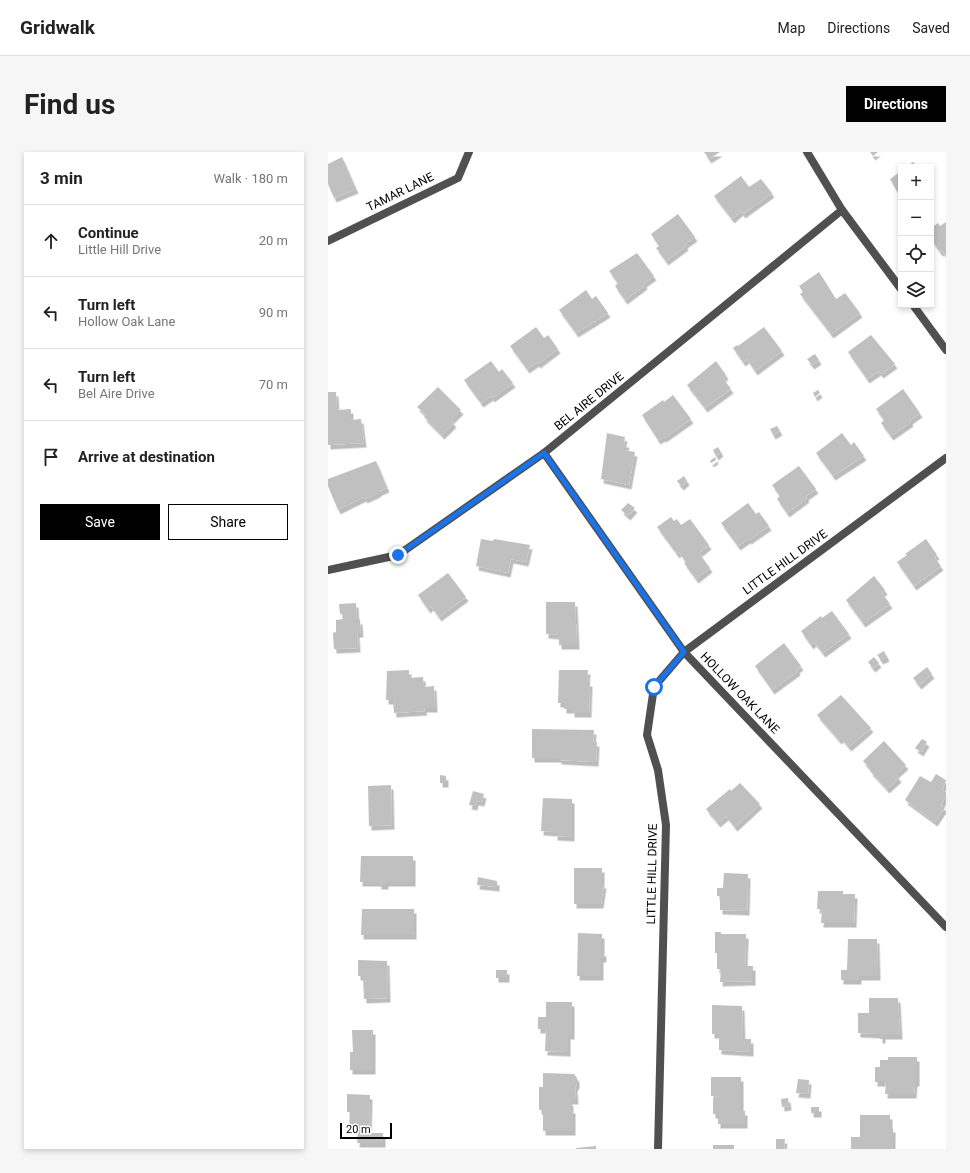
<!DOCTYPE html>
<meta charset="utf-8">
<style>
:root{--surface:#fff;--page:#f6f6f6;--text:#222;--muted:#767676;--line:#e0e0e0;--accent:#000}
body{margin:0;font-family:Roboto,sans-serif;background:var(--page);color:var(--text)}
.controls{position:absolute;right:12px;top:12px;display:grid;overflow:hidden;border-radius:0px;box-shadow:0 2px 6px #0003}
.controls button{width:36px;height:36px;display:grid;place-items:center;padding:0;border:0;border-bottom:1px solid var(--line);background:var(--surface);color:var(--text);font:20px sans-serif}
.scale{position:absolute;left:12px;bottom:10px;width:52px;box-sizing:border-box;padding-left:4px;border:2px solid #000;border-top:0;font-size:11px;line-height:14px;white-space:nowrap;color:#000;-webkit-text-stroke:3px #fff;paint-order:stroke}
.stop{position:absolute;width:12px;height:12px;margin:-9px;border:3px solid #1a73e8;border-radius:50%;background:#fff}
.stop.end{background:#1a73e8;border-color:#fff;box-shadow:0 1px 4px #0008}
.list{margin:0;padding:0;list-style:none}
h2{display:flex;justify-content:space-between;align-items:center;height:52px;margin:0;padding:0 16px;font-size:17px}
h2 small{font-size:13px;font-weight:400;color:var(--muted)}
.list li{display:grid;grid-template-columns:26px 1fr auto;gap:12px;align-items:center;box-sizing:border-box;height:72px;padding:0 16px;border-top:1px solid var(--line)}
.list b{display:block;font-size:15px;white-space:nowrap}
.list p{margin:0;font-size:13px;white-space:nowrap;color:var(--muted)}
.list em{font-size:13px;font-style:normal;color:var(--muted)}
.actions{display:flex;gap:8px;padding:12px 16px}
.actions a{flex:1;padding:9px 0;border:1px solid var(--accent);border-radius:0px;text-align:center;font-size:14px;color:var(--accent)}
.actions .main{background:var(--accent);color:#fff}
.icon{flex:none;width:22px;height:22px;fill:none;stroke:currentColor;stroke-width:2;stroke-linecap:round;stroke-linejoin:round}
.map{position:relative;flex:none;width:618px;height:997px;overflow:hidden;border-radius:0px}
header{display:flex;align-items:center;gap:24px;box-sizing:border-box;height:56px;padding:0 20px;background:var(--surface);border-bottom:1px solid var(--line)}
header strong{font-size:19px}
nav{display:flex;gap:22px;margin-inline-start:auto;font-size:14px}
.intro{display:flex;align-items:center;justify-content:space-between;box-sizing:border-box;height:96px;padding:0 24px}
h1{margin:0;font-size:28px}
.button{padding:10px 18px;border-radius:0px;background:var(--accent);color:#fff;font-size:14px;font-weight:700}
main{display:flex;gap:24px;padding:0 24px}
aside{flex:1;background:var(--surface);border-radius:0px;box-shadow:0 2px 6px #0003}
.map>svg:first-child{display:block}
</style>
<header>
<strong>Gridwalk</strong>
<nav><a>Map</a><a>Directions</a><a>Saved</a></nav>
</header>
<div class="intro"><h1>Find us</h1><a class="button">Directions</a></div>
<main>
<aside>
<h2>3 min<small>Walk · 180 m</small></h2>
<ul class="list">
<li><svg class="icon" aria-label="ahead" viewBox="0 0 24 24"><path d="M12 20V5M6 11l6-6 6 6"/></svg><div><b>Continue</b><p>Little Hill Drive</p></div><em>20 m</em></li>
<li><svg class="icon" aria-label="left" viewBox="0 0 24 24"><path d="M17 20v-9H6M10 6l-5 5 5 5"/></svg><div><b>Turn left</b><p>Hollow Oak Lane</p></div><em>90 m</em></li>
<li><svg class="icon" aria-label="left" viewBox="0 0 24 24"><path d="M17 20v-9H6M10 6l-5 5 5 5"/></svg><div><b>Turn left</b><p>Bel Aire Drive</p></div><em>70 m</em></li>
<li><svg class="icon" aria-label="arrive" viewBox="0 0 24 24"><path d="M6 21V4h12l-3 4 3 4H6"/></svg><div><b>Arrive at destination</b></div></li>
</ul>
<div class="actions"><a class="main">Save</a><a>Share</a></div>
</aside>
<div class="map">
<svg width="618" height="997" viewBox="0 0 618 997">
<defs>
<filter id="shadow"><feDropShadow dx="2.5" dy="4.5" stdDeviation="0" flood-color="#0004"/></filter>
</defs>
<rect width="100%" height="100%" fill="#fff"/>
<g fill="#c0c0c0" filter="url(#shadow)">
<polygon points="376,0 392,0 381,7"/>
<polygon points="542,0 550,0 545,4"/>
<polygon points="14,5 28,37 6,46 0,32 0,12"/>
<polygon points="585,10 589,15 578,15"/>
<polygon points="573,19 573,46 562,27"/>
<polygon points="413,24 421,35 433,27 444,41 415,62 413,59 404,67 386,44"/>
<polygon points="350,62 367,85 357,92 358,94 338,109 328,96 331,94 323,82"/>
<polygon points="618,70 618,104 614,99 612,100 603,87 603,76 610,71 612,74"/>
<polygon points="309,101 326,124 316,131 317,133 297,148 287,134 290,131 281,119"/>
<polygon points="491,120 508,147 517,141 532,161 503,182 472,142 475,140 471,134"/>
<polygon points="258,138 264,147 268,144 280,161 248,181 231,158"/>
<polygon points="208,175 216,186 220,183 230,197 210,212 209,210 199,217 182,194"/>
<polygon points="436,175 454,199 427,219 419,207 415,210 405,196 409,193 410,194"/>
<polygon points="543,183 567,212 553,222 551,219 539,227 520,200"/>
<polygon points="487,202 491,208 484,213 479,207"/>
<polygon points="163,209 171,220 174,217 185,231 164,246 163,244 153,251 136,228"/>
<polygon points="388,209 398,223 395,226 403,237 377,256 359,233"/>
<polygon points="110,235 133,258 123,268 126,271 114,283 96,265 98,263 89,255"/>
<polygon points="575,237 592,261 582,268 583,270 563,284 553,271 556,268 548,257"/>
<polygon points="490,238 492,241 487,245 485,241"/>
<polygon points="0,240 8,240 9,258 23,257 23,268 33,267 36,291 0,293"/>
<polygon points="345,243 363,267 336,286 335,285 330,288 314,263 335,248 336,250"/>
<polygon points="449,274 452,279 445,283 442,277"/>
<polygon points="279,281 297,285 296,291 299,291 298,296 295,296 294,298 307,300 301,333 273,327"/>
<polygon points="514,281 523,293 526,290 536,304 505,324 488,301"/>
<polygon points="390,295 393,300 388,304 385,298"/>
<polygon points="387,305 388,308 383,311 382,309"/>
<polygon points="48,309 59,336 50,340 50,341 37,347 36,345 10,358 0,334 0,327"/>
<polygon points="471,314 488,337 478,344 479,346 459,361 449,347 452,344 444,333"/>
<polygon points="356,324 359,329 353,334 349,329"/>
<polygon points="300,351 307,356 300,364 293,358"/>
<polygon points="420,351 428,362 431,360 441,374 421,388 420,387 410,394 393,371"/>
<polygon points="343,365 346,369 349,367 353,373 362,367 381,393 371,401 382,416 368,427 356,411 358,410 351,400 349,402 329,375"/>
<polygon points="153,387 165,389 166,387 202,393 198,410 183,407 180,421 148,414"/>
<polygon points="598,387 609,403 606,405 613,414 586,434 569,410 579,403 577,402"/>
<polygon points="120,421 138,445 111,465 103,454 100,457 90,443"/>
<polygon points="546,424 557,438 554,441 562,452 535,471 518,448"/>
<polygon points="218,450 247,450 249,493 231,493 231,483 218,482"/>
<polygon points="28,451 29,468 32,468 33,481 29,481 30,496 6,497 5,481 8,480 8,468 15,467 15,462 12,462 11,452"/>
<polygon points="504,459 521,482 495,501 486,490 483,493 473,479 493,464 494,466"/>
<polygon points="456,491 473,514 469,517 470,519 444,538 427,514"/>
<polygon points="556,499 559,505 553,508 549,503"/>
<polygon points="546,505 551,511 545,516 540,510"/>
<polygon points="599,515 604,522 591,533 585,526"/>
<polygon points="81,518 81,526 95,525 96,535 106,534 107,556 96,556 97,559 66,561 65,548 58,548 59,519"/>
<polygon points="231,518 260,518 259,530 262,530 261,561 244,561 244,557 236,557 236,551 230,551"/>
<polygon points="513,543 543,576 521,595 513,586 511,588 489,563"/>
<polygon points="204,577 266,578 265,590 269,590 268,610 231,608 231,606 204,606"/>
<polygon points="594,587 599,590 593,600 587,596"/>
<polygon points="556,589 578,613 568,622 571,626 559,637 542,619 543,618 535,609"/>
<polygon points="608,622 618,628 614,638 618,640 618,644 613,653 617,655 607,670 577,648 592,624 603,630"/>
<polygon points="112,623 118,624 118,631 112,631"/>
<polygon points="412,631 432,652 407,675 398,664 390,671 378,657 402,637 403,639"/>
<polygon points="63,633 64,673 41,674 40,634"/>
<polygon points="145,639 156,642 154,650 148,649 147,654 141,653"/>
<polygon points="215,646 244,647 244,685 227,684 227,680 213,679"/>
<polygon points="33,704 85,704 85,730 58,730 58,733 51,733 51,730 32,730"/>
<polygon points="246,716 274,716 274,732 276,732 273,752 246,752"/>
<polygon points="396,721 420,722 419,759 392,758 392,744 389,744 389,736 395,736"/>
<polygon points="150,725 169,729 169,735 149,733"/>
<polygon points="490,739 515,739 515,742 527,742 526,771 493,771 494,757 489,757"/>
<polygon points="34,757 86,757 86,783 33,783"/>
<polygon points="387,780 393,780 393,782 418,782 417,814 425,814 425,829 392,830 393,817 389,817 389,801 387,801"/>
<polygon points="250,781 274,782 274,800 276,800 276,806 273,806 273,824 249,824"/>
<polygon points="520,787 549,787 550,824 531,824 531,828 513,828 513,818 519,818"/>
<polygon points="30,808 59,809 60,846 36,847 35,824 30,824"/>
<rect x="168" y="818" width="11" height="8"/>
<polygon points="541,846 570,846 572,883 555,883 555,887 552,887 552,882 530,881 530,861 541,861"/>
<polygon points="218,850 244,850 244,883 240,883 240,900 217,899 218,877 210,877 210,865 218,865"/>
<polygon points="384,853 414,854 415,887 423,887 423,900 391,898 391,882 384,882"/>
<polygon points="24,878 45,878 45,918 22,918 22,900 25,900"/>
<polygon points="560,905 589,905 589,930 587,930 586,942 557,942 558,930 547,930 547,915 552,915 552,908 560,908"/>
<polygon points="215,921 246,922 249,926 249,932 247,935 248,948 241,948 243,950 243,956 241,957 245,957 245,979 215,979 215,958 211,958 211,935 215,935"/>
<polygon points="383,925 413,925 413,959 417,959 417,972 390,972 390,962 385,962 385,946 390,944 383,944"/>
<polygon points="470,927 481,928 480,942 468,941"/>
<polygon points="19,942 42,943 41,981 55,981 55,991 29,991 30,976 21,975 22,960 19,960"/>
<polygon points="460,946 461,954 454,955 453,947"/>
<rect x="483" y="955" width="8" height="6"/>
<polygon points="532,963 562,963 562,976 565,976 565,997 523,997 523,985 532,985"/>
<polygon points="448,987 457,987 456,997 448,997"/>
<rect x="385" y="993" width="21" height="4"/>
<polygon points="268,994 268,997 248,997 248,996"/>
</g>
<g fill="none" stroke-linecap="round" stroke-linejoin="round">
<g stroke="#505050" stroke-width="8">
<polyline points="479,0 514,58 573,137"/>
<polyline points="0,89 130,26 141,0"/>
<polyline points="585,153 618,198"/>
<polyline points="216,301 356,500 618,775"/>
<polyline points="0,418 70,403 216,301 514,58"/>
<polyline points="330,997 338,673 330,618 319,583 326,535 356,500 618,306"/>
</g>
</g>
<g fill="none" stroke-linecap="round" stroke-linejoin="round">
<polyline stroke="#1a73e8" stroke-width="5" points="70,403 216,301 356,500 326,535"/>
</g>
<g text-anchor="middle" stroke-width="4" stroke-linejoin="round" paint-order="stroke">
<g font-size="12" fill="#000" stroke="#fff">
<text transform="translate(72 40) rotate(-26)" y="4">TAMAR LANE</text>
<text transform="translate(261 249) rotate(-39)" y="4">BEL AIRE DRIVE</text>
<text transform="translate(457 410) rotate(-36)" y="4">LITTLE HILL DRIVE</text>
<text transform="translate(412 541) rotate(46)" y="4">HOLLOW OAK LANE</text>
<text transform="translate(324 722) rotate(-89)" y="4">LITTLE HILL DRIVE</text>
</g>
</g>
</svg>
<div class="controls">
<button>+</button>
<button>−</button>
<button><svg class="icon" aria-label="locate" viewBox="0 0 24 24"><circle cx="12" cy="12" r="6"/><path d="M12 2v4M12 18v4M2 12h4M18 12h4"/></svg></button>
<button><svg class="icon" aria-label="layers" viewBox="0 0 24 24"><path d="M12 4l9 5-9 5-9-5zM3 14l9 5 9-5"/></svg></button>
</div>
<div class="scale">20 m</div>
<div class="stop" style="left:326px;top:535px"></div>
<div class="stop end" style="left:70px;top:403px"></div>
</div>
</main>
